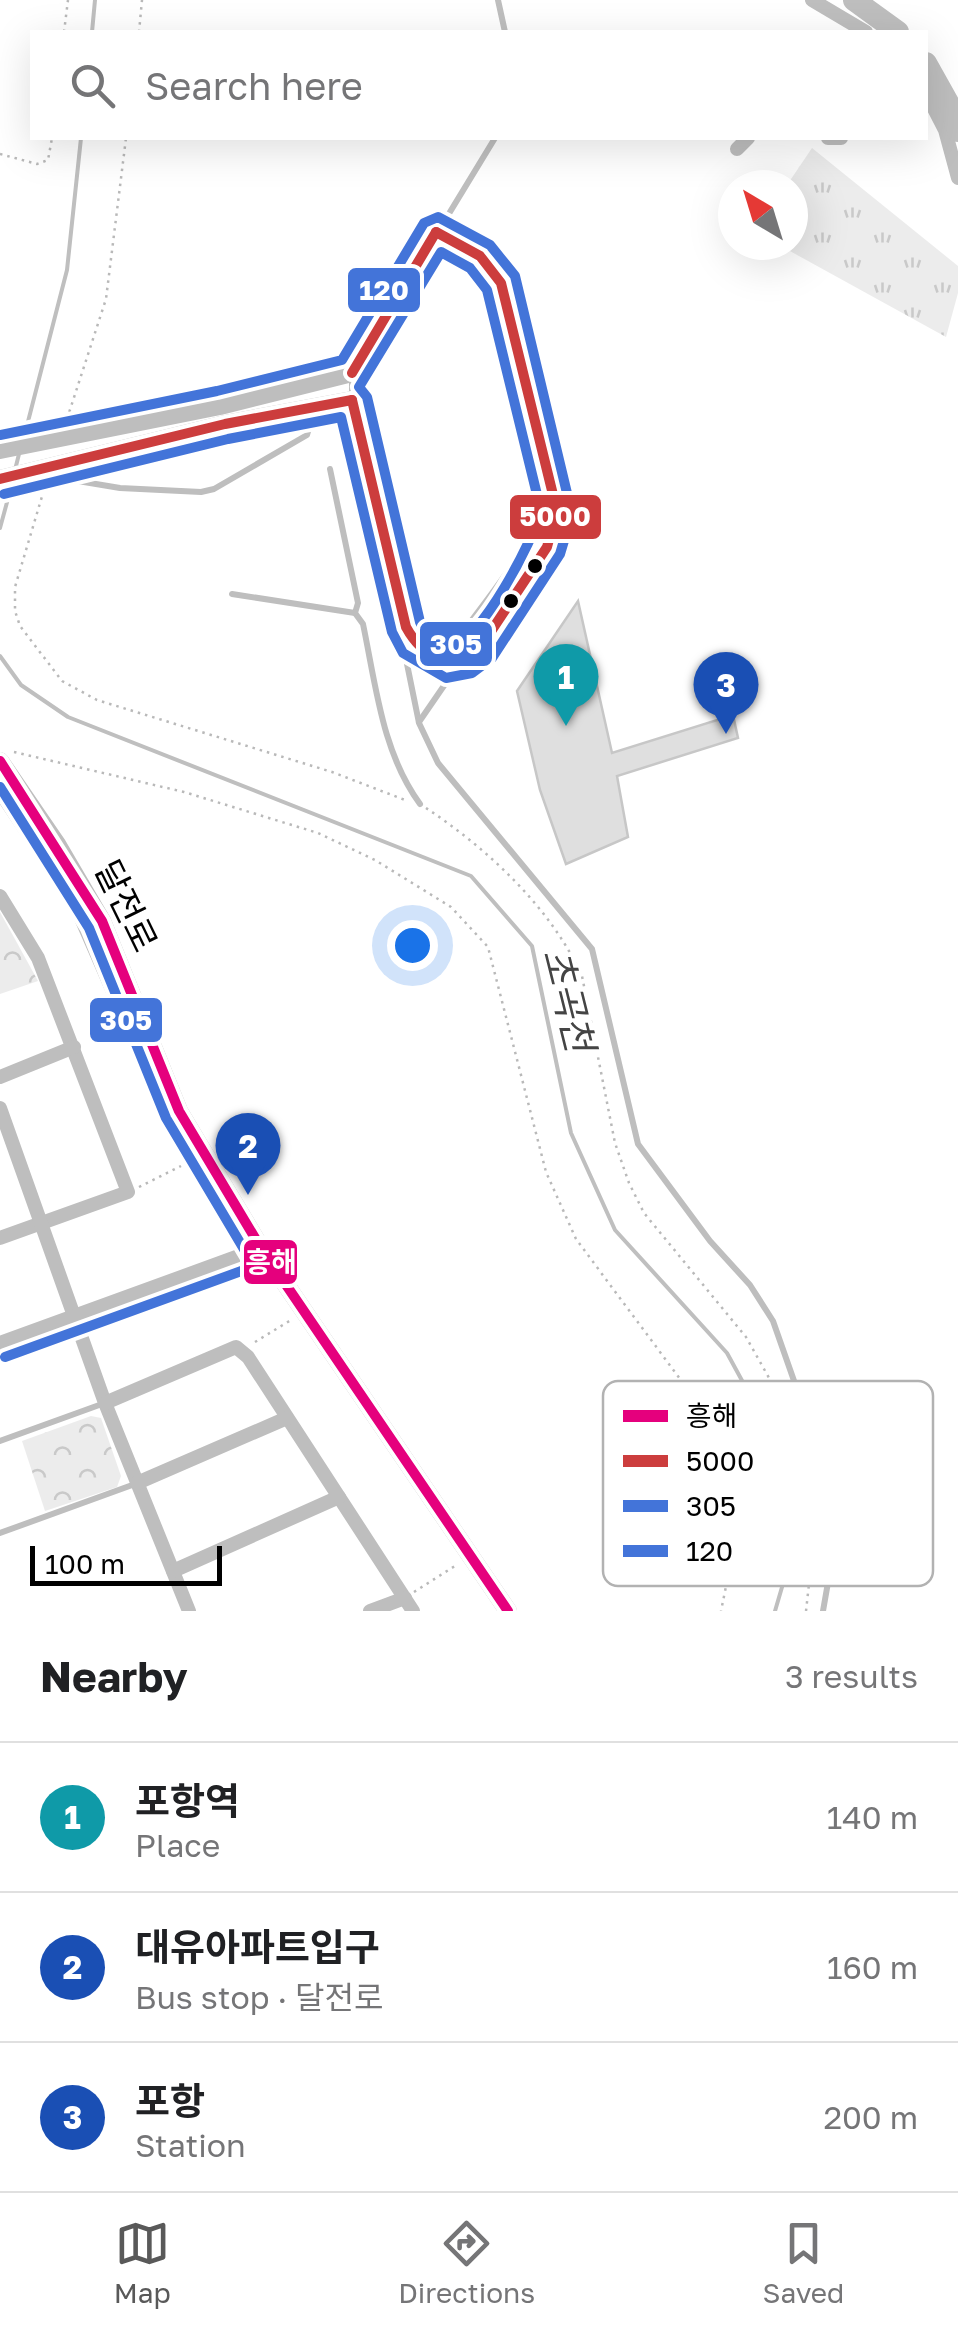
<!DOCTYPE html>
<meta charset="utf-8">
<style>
:root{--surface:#fff;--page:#f6f6f6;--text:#202124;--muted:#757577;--line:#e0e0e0;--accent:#595959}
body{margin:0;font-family:"Golos Text","Noto Sans KR",sans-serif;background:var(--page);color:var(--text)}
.compass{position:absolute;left:718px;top:170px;width:90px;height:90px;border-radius:50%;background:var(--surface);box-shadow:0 10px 40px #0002;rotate:322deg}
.scale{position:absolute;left:30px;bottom:25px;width:192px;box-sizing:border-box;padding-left:10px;border:5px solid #000;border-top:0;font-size:28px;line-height:35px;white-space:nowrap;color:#000;-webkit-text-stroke:8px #fff;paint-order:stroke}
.you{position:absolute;left:412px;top:945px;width:35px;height:35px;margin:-25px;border:8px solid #fff;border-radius:50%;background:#1a73e8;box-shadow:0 0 0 15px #1a73e833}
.badge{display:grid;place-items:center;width:65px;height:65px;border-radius:50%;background:var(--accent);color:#fff;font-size:32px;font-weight:700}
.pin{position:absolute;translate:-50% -82px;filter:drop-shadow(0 2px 5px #0008)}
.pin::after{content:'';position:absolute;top:52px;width:35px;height:30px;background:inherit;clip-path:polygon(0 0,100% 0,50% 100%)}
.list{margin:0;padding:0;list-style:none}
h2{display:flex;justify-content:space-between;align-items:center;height:130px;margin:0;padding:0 40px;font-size:42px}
h2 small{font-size:32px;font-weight:400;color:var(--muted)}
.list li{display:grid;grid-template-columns:65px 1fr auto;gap:30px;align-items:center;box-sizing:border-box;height:150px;padding:0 40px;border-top:2px solid var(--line)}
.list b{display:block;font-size:38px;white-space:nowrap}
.list p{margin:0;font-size:32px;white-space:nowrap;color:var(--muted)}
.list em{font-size:32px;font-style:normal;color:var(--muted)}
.icon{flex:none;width:55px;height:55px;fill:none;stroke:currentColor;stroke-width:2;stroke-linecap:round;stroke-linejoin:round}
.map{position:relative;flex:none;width:958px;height:1611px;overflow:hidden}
.search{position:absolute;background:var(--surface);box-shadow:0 10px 40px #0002;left:30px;right:30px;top:30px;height:110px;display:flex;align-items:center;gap:25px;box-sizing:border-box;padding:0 35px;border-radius:0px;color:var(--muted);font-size:38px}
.sheet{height:580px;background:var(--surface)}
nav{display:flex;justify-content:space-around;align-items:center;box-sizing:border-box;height:140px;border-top:2px solid var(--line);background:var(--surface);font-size:28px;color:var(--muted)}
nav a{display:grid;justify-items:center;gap:5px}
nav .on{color:var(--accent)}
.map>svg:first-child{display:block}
</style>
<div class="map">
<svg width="958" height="1611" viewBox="0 0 958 1611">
<defs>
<pattern id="grass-tufts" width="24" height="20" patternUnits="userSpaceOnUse" patternTransform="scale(2.5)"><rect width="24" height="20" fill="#ececec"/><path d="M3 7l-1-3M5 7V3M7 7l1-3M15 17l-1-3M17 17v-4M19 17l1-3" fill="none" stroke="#c9c9c9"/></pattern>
<pattern id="park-crowns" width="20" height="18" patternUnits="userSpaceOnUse" patternTransform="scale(2.5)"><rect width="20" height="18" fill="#ececec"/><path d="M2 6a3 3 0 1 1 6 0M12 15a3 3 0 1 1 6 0" fill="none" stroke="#c9c9c9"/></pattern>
</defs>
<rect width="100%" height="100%" fill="#fff"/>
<polygon fill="url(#grass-tufts)" points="812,148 958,266 958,293 946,337 779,245 793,245 793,185 787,185"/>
<g fill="url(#park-crowns)">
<polygon points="0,912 38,981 0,994"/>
<polygon points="91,1416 101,1418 121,1476 117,1487 45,1511 22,1441"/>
</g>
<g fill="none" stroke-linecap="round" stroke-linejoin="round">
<g stroke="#bfbfbf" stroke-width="4">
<polyline points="92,32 95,0"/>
<polyline points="23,441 67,270 81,138"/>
<polyline points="15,470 20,450"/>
<polyline points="0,528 12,484"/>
<polyline points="0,656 21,685 68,717 471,876 532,946 571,1133 615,1230 727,1353 781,1452 797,1536 775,1611"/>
</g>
</g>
<polygon fill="#dfdfdf" stroke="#c7c7c7" stroke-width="2.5" points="578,601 612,753 733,715 738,738 617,776 628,837 566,864 540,790 517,691"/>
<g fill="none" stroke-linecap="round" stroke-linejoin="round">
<g stroke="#b9b9b9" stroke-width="2.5" stroke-dasharray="2.5 5" stroke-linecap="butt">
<polyline points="64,32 68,0"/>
<polyline points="139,32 142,0"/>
<polyline points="0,154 37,164 48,160 52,138"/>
<polyline points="67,419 106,299 126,138"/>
<polyline points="46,483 15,587 15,611 20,626 62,681 97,700 332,772 405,800"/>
<polyline points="14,752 184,792 318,833 375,860 451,907 488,947 546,1172 576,1239 721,1434 743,1503 721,1611"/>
<path d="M426,808C488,849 551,908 582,976L615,1143L629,1183L644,1213L746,1337L804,1440"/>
<polyline points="139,1187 181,1166"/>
<polyline points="255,1342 291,1320"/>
<polyline points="414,1592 458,1564"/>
<polyline points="806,1611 820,1485"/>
</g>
<g stroke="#bebebe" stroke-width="6">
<polyline points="498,0 505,32"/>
<path d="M436,232L480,256L501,283L566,549L492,659L475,674C438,676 421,660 406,627L352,400V373L495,138"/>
<polyline points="67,467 78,481 120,488 201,492 214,489 307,435 314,411"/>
<path d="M330,469L358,603L355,613L363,624C376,686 382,752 420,804"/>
<polyline points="232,594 355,613"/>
<path d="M404,613C422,636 434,649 462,633C490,596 545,529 548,484"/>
<polyline points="409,637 407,664 419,723 438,763 592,949 638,1144 710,1241 750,1285 773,1321 832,1489 837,1531 823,1611"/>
<polyline points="417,646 447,663 465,660 480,648 547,547 557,514"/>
<polyline points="419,722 452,674"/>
<polyline points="0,1441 102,1404"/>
<polyline points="0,1533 135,1484"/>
</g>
<g stroke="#bebebe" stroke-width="14">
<polyline points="812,0 866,32"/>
<polyline points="926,93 945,130 958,178"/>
<polyline points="828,138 841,138"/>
<polyline points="737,149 748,138"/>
<polyline points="0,896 38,958 128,1192 0,1238"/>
<polyline points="0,1077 74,1047"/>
<polyline points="0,1108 105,1403 189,1611"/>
<polyline points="0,1343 261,1248"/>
<polyline points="105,1403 236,1347 248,1357 413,1611"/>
<polyline points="137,1483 287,1418"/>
<polyline points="173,1571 339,1497"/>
<polyline points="370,1611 405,1598"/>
</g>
<g stroke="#bebebe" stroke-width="18">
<polyline points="0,450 220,406 352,373"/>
<polyline points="0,479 225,424 352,400"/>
<polyline points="0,761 57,844 102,921 179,1111 261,1248 508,1611"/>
<polyline points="0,788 77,904 152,1076"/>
</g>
<g stroke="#bebebe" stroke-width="22">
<polyline points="854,0 898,32"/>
<polyline points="926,63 950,106 958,131"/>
</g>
<g stroke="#fff" stroke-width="18">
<polyline id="bus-1" points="0,761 102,921 179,1111 261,1248 508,1611"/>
</g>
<g stroke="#fff" stroke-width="18">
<g id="bus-2">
<polyline points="352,373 436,232"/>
<path d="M352,400L406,627C423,658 449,668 480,648L547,547L557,511L501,283L480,256L436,232"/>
<polyline points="0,479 225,424 352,400"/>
</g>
</g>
<g stroke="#fff" stroke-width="18">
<g id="bus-3">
<path d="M441,252L470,268L487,290L541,511C533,540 481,642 450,647L425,632L420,622L367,397L359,387Z"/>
<polyline points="0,787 89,928 166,1118 248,1256"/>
<polyline points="5,1357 266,1262"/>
</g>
</g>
<g stroke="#fff" stroke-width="18">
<polyline id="bus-4" points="0,435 217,391 342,360 424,223 438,217 490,245 515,276 572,514 560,554 492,658 472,673 446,678 403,653 392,632 341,417 228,439 4,494"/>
</g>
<use href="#bus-1" stroke="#e5007d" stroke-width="10"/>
<use href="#bus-2" stroke="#cc3d3d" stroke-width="10"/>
<use href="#bus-3" stroke="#4374d9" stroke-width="10"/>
<use href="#bus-4" stroke="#4374d9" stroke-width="10"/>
</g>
<g fill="#000" stroke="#fff" stroke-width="4">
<circle cx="535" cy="566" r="9"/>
<circle cx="511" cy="601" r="9"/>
</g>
<g text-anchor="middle" stroke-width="9" stroke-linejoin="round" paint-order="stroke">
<g font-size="35" fill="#000" stroke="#fff">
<text transform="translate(126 906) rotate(64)" y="12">달전로</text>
</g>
<g font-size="38" font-style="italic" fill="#444" stroke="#fff">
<text transform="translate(568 1000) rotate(76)" y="13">초곡천</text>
</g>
</g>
<rect x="603" y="1381" width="330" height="205" rx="15" fill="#fff" stroke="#b2b2b2" stroke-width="2.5"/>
<rect x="623" y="1410" width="45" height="12" fill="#e5007d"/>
<rect x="623" y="1455" width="45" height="12" fill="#cc3d3d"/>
<rect x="623" y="1500" width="45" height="12" fill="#4374d9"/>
<rect x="623" y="1545" width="45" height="12" fill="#4374d9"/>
<g font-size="28" fill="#000">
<text x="686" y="1426">흥해</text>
<text x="686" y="1471">5000</text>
<text x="686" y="1516">305</text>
<text x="686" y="1561">120</text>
</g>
<g stroke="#fff" stroke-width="4">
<rect x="346" y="266" width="76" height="48" rx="10" fill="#4374d9"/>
<rect x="508" y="493" width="95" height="48" rx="10" fill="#cc3d3d"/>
<rect x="418" y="620" width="76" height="48" rx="10" fill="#4374d9"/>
<rect x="88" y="996" width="76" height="48" rx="10" fill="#4374d9"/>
<rect x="242" y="1238" width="57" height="48" rx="10" fill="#e5007d"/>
</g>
<g font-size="28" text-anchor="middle" font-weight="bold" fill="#fff">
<text x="384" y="300">120</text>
<text x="555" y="526">5000</text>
<text x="456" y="654">305</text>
<text x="126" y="1030">305</text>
<text x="271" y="1272">흥해</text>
</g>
</svg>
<svg class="compass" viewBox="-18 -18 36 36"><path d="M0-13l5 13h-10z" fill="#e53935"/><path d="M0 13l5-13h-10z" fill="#757577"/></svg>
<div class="scale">100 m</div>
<div class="you"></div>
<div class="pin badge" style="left:566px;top:726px;background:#0f9aa8">1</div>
<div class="pin badge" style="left:248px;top:1195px;background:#1a4fb4">2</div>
<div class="pin badge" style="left:726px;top:734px;background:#1a4fb4">3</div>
<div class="search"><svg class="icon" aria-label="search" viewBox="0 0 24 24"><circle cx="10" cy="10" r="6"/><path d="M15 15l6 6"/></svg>Search here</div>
</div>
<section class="sheet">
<h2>Nearby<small>3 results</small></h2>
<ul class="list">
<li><span class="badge" style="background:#0f9aa8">1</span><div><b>포항역</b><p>Place</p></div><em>140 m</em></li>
<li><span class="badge" style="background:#1a4fb4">2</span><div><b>대유아파트입구</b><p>Bus stop · 달전로</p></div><em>160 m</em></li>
<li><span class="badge" style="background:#1a4fb4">3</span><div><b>포항</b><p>Station</p></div><em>200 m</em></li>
</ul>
</section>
<nav>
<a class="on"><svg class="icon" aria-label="map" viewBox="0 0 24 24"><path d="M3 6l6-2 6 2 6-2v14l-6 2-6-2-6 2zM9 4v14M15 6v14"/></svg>Map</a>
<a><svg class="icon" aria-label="directions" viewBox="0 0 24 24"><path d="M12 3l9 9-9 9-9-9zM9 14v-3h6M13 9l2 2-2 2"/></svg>Directions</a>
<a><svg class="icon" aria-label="saved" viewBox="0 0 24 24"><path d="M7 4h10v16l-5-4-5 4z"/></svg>Saved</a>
</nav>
